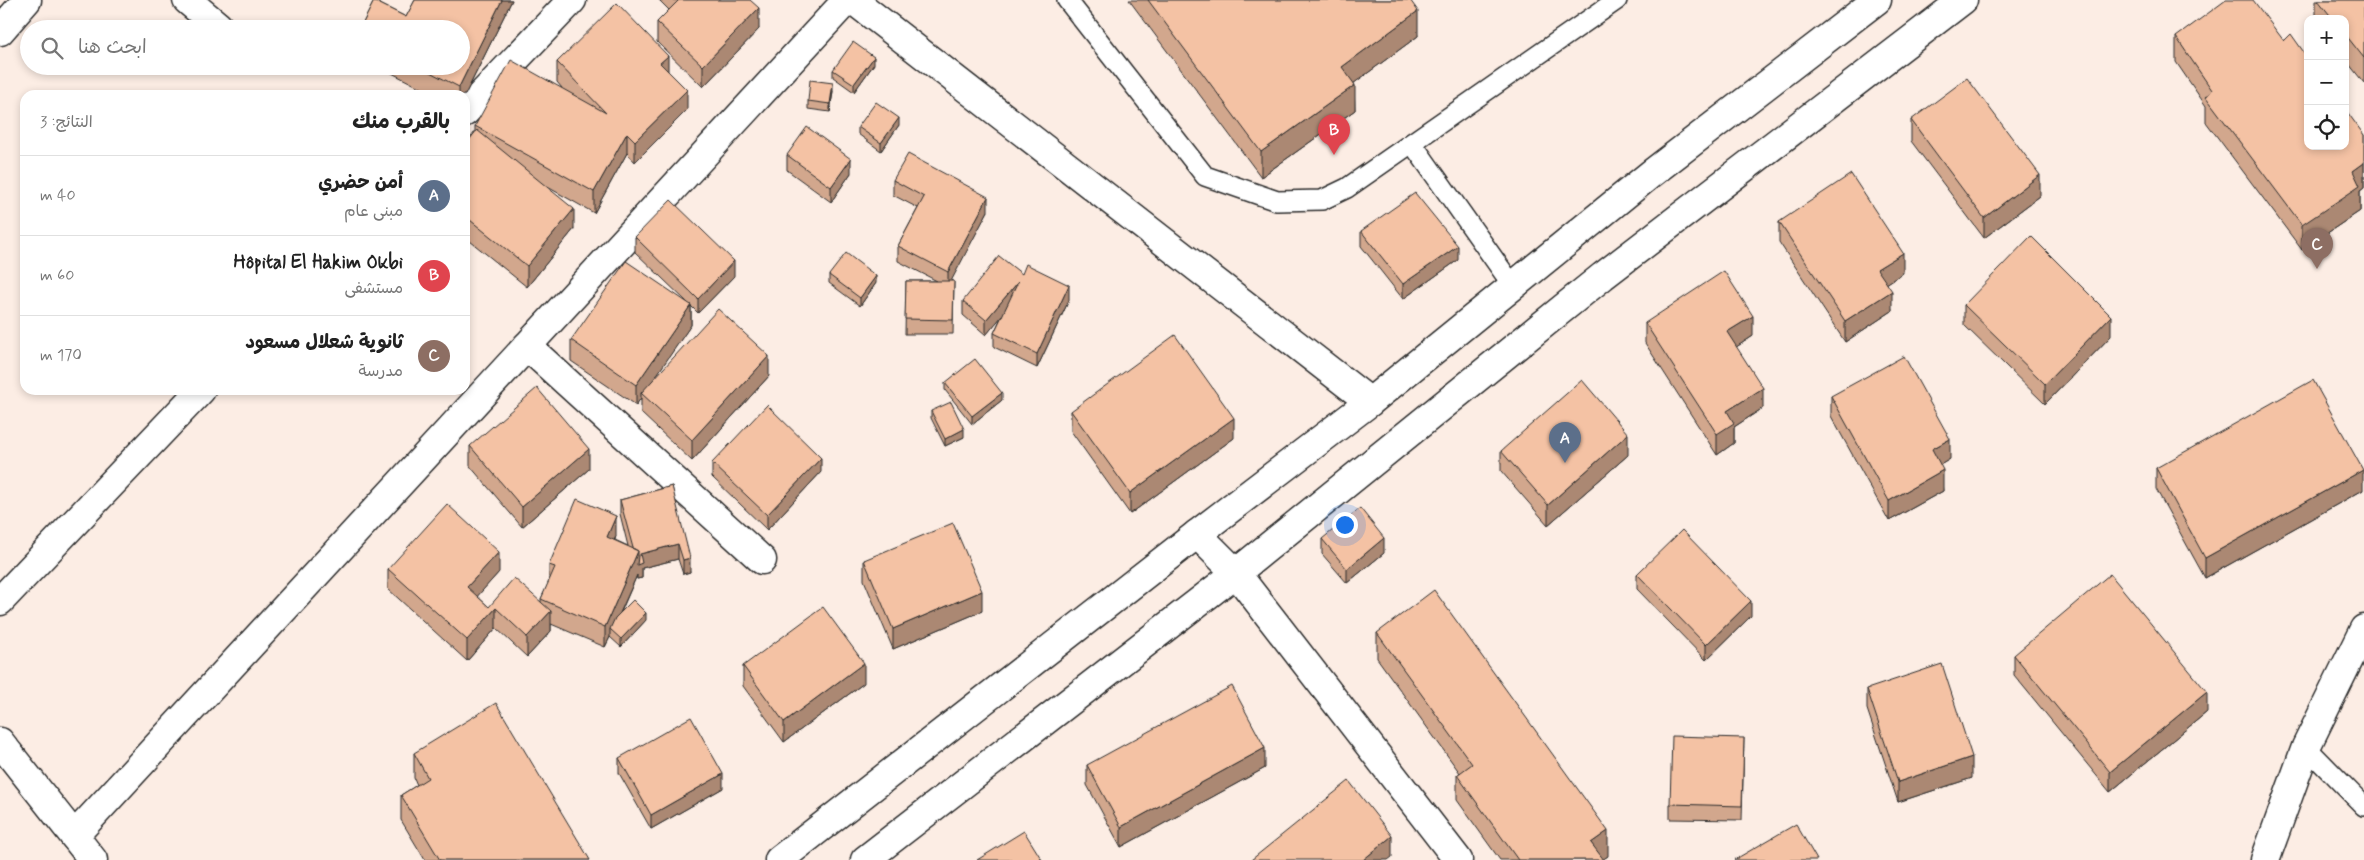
<!DOCTYPE html>
<html lang="ar">
<meta charset="utf-8">
<style>
:root{--surface:#fff;--page:#f6f6f6;--text:#222;--muted:#767676;--line:#e0e0e0;--accent:#ea580c}
body{margin:0;font-family:Mynerve,"Playpen Sans Arabic",sans-serif;background:var(--page);color:var(--text);direction:rtl}
.controls{position:absolute;right:15px;top:15px;display:grid;overflow:hidden;border-radius:10px;box-shadow:0 2px 8px #0003}
.controls button{width:45px;height:45px;display:grid;place-items:center;padding:0;border:0;border-bottom:1px solid var(--line);background:var(--surface);color:var(--text);font:25px sans-serif}
.you{position:absolute;left:1344px;top:524px;width:18px;height:18px;margin:-12px;border:4px solid #fff;border-radius:50%;background:#1a73e8;box-shadow:0 0 0 8px #1a73e833}
.badge{display:grid;place-items:center;width:32px;height:32px;border-radius:50%;background:var(--accent);color:#fff;font-size:16px;font-weight:700}
.pin{position:absolute;translate:-50% -41px;filter:drop-shadow(0 1px 2px #0008)}
.pin::after{content:'';position:absolute;top:26px;width:18px;height:15px;background:inherit;clip-path:polygon(0 0,100% 0,50% 100%)}
.list{margin:0;padding:0;list-style:none}
h2{display:flex;justify-content:space-between;align-items:center;height:65px;margin:0;padding:0 20px;font-size:21px}
h2 small{font-size:16px;font-weight:400;color:var(--muted)}
.list li{display:grid;grid-template-columns:32px 1fr auto;gap:15px;align-items:center;box-sizing:border-box;height:80px;padding:0 20px;border-top:1px solid var(--line)}
.list b{display:block;font-size:19px;white-space:nowrap}
.list p{margin:0;font-size:16px;white-space:nowrap;color:var(--muted)}
.list em{font-size:16px;font-style:normal;color:var(--muted)}
.icon{flex:none;width:28px;height:28px;fill:none;stroke:currentColor;stroke-width:2;stroke-linecap:round;stroke-linejoin:round}
.map{position:relative;flex:none;width:2364px;height:860px;overflow:hidden;direction:ltr}
.search{position:absolute;background:var(--surface);box-shadow:0 2px 8px #0003;left:20px;top:20px;width:450px;height:55px;display:flex;align-items:center;gap:12px;box-sizing:border-box;padding:0 18px;border-radius:28px;color:var(--muted);font-size:19px}
.panel{position:absolute;background:var(--surface);box-shadow:0 2px 8px #0003;left:20px;top:90px;width:450px;height:305px;border-radius:15px;direction:rtl}
.map>svg:first-child{display:block}
</style>
<div class="map">
<svg width="2364" height="860" viewBox="0 0 2364 860">
<rect width="100%" height="100%" fill="#fcede4"/>
<filter id="ink" filterUnits="userSpaceOnUse"><feTurbulence type="fractalNoise" baseFrequency=".02" numOctaves="2"/><feDisplacementMap in="SourceGraphic" scale="10" xChannelSelector="R" yChannelSelector="G"/><feConvolveMatrix kernelMatrix="1 2 1 2 8 2 1 2 1" color-interpolation-filters="sRGB"/></filter>
<g filter="url(#ink)">
<g fill="none" stroke-linecap="round" stroke-linejoin="round">
<g stroke="#2b2b2b" stroke-width="22">
<g id="service">
<polyline points="1067,0 1205,176 1277,201 1322,200 1347,188 1617,0"/>
<polyline points="1412,143 1513,286"/>
<polyline points="2306,747 2364,806"/>
</g>
</g>
<g stroke="#2b2b2b" stroke-width="31">
<g id="minor">
<polyline points="187,0 218,26"/>
<polyline points="853,0 1370,402"/>
<polyline points="0,31 27,0"/>
<polyline points="465,112 572,0"/>
<polyline points="527,346 762,560"/>
<polyline points="1197,534 1236,573 1458,860"/>
<polyline points="0,601 201,390"/>
<polyline points="0,742 93,860"/>
<polyline points="74,836 847,0"/>
</g>
</g>
<g stroke="#2b2b2b" stroke-width="31">
<g id="tertiary">
<polyline points="779,860 1197,534 1370,402 1652,173 1877,0"/>
<polyline points="865,860 1236,573 1603,276 1963,0"/>
</g>
</g>
<g stroke="#2b2b2b" stroke-width="31">
<polyline id="primary" points="2265,860 2306,747 2364,629"/>
</g>
<use href="#service" stroke="#fff" stroke-width="19"/>
<use href="#minor" stroke="#fff" stroke-width="28"/>
<use href="#tertiary" stroke="#fff" stroke-width="28"/>
<use href="#primary" stroke="#fff" stroke-width="28"/>
</g>
<g fill="#d2a78d" stroke="#2b2b2b">
<polygon points="415,0 512,0 465,95 435,95 378,66 461,66 461,29 360,29 374,1 406,17"/>
<polygon points="659,0 750,0 759,29 703,87 657,42 657,22 669,10"/>
<polygon points="1129,0 1410,0 1418,36 1354,83 1355,110 1261,177"/>
<polygon points="2316,0 2364,0 2364,83 2345,59 2345,19 2316,19"/>
<polygon points="2176,37 2284,41 2364,135 2364,188 2360,191 2360,211 2302,250 2206,122 2206,106 2176,62"/>
<polygon points="557,62 668,71 687,110 635,162 627,153 594,213 544,185 574,229 527,287 465,237 465,145 475,132 475,126 562,88 557,82"/>
<polygon points="874,64 854,92 833,77 833,70"/>
<polygon points="833,91 830,112 808,109 808,101"/>
<polygon points="1911,120 2040,196 1984,238 1911,141"/>
<polygon points="899,125 881,151 858,134 858,127"/>
<polygon points="787,155 851,173 831,202 787,170"/>
<polygon points="893,180 988,211 950,281 954,281 953,334 905,334 906,281 937,281 898,261 898,246 918,208 893,195"/>
<polygon points="1779,222 1903,273 1887,283 1892,311 1845,342 1779,242"/>
<polygon points="1361,231 1458,260 1403,299 1361,246"/>
<polygon points="635,237 734,276 698,313 691,306 691,325 655,376 769,376 692,461 641,413 641,398 636,405 571,361 571,340 688,303 635,252"/>
<polygon points="1022,274 1069,300 1037,368 994,347 994,333 1002,315 986,335 963,315 963,301"/>
<polygon points="829,275 876,283 860,306 829,283"/>
<polygon points="1964,305 2111,336 2045,404 1964,325"/>
<polygon points="1645,323 1753,336 1736,347 1763,408 1734,427 1734,443 1717,455 1645,343"/>
<polygon points="945,383 1002,400 972,424 945,390"/>
<polygon points="1831,396 1950,459 1940,465 1943,491 1889,521 1831,416"/>
<polygon points="931,411 964,437 945,446 931,418"/>
<polygon points="1071,411 1234,438 1130,514 1071,431"/>
<polygon points="470,446 589,469 522,527 470,466"/>
<polygon points="1501,451 1628,455 1548,525 1501,471"/>
<polygon points="712,463 821,472 767,530 712,477"/>
<polygon points="2156,468 2363,490 2205,578 2156,489"/>
<polygon points="672,486 690,572 683,574 678,559 642,568 642,578 637,579 637,575 621,612 646,620 621,647 610,637 605,647 551,624 551,631 527,657 496,628 467,661 388,589 388,569 499,572 477,596 489,607 541,603 541,599 549,582 549,565 616,536 615,540 628,546 620,514 620,500"/>
<polygon points="1322,539 1384,553 1347,583 1322,554"/>
<polygon points="864,560 982,611 893,649 864,580"/>
<polygon points="1637,574 1751,616 1706,660 1637,589"/>
<polygon points="1377,633 1608,856 1603,859 1604,860 1500,860 1457,800 1457,775 1460,773 1377,658"/>
<polygon points="2014,655 2207,712 2110,792 2014,675"/>
<polygon points="743,666 864,683 784,742 743,686"/>
<polygon points="1867,689 1972,778 1898,802 1867,709"/>
<polygon points="1744,738 1742,820 1670,819 1670,804"/>
<polygon points="414,753 590,860 425,860 401,820 401,795 417,785 414,778"/>
<polygon points="619,758 723,788 651,829 619,773"/>
<polygon points="1087,765 1265,768 1121,847 1087,785"/>
</g>
<g fill="#ab8873" stroke="#2b2b2b">
<polygon points="502,0 512,0 465,95 459,95 459,87"/>
<polygon points="759,8 759,29 703,87 703,66"/>
<polygon points="1418,11 1418,36 1342,92 1342,67"/>
<polygon points="668,56 668,76 660,63"/>
<polygon points="874,57 874,64 854,92 854,84"/>
<polygon points="833,83 833,91 830,112 830,104"/>
<polygon points="1355,85 1355,110 1261,177 1261,152"/>
<polygon points="687,90 687,110 635,162 635,141"/>
<polygon points="899,118 899,125 881,151 881,143"/>
<polygon points="627,133 627,153 594,213 594,192"/>
<polygon points="851,159 851,173 831,202 831,187"/>
<polygon points="2364,163 2364,188 2360,191 2360,211 2302,250 2302,225 2353,171"/>
<polygon points="2040,175 2040,196 1984,238 1984,218"/>
<polygon points="988,197 988,211 948,287 948,272"/>
<polygon points="574,209 574,229 527,287 527,266"/>
<polygon points="1458,246 1458,260 1403,299 1403,284"/>
<polygon points="1903,253 1903,273 1877,290 1877,269"/>
<polygon points="734,261 734,276 698,313 698,299"/>
<polygon points="876,276 876,283 860,306 860,298"/>
<polygon points="1018,282 1018,297 986,335 986,320"/>
<polygon points="1069,285 1069,300 1037,368 1037,354"/>
<polygon points="1892,291 1892,311 1845,342 1845,321"/>
<polygon points="691,305 691,325 643,395 641,393 641,398 636,405 636,385"/>
<polygon points="1753,316 1753,336 1727,353 1727,332"/>
<polygon points="2111,316 2111,336 2045,404 2045,384"/>
<polygon points="769,356 769,376 692,461 692,440"/>
<polygon points="1763,388 1763,408 1734,427 1734,443 1717,455 1717,434 1727,411"/>
<polygon points="1002,393 1002,400 972,424 972,416"/>
<polygon points="1234,418 1234,438 1130,514 1130,493"/>
<polygon points="964,429 964,437 945,446 945,439"/>
<polygon points="1628,434 1628,455 1548,525 1548,505"/>
<polygon points="1950,439 1950,459 1932,470 1932,449"/>
<polygon points="589,449 589,469 522,527 522,507"/>
<polygon points="821,458 821,472 767,530 767,515"/>
<polygon points="1943,470 1943,491 1889,521 1889,501"/>
<polygon points="2363,470 2363,490 2205,578 2205,558"/>
<polygon points="616,516 616,536 607,557 607,537"/>
<polygon points="1384,538 1384,553 1347,583 1347,569"/>
<polygon points="678,544 678,559 642,568 642,578 637,579 637,575 612,631 610,629 610,637 605,647 605,627 638,551 640,554"/>
<polygon points="499,552 499,572 467,608 467,587"/>
<polygon points="690,558 690,572 683,574 683,560"/>
<polygon points="982,591 982,611 893,649 893,629"/>
<polygon points="1751,601 1751,616 1706,660 1706,645"/>
<polygon points="496,608 496,628 467,661 467,640"/>
<polygon points="551,611 551,631 527,657 527,637"/>
<polygon points="646,613 646,620 621,647 621,639"/>
<polygon points="864,663 864,683 784,742 784,722"/>
<polygon points="2207,692 2207,712 2110,792 2110,772"/>
<polygon points="1265,748 1265,768 1121,847 1121,827"/>
<polygon points="1972,757 1972,778 1898,802 1898,782"/>
<polygon points="723,774 723,788 651,829 651,815"/>
<polygon points="1608,831 1608,856 1602,860 1591,843"/>
<polygon points="1392,836 1392,857 1388,860 1363,860"/>
</g>
<g fill="#f4c2a4" stroke="#2b2b2b">
<polygon points="415,0 502,0 459,87 418,66 461,66 461,29 360,29 374,1 406,17"/>
<polygon points="679,0 750,0 759,8 703,66 657,22"/>
<polygon points="1148,0 1410,0 1418,11 1342,67 1355,85 1261,152"/>
<polygon points="2226,0 2253,0 2284,41 2291,34 2308,58 2308,146 2345,146 2345,109 2364,135 2364,163 2353,171 2360,186 2302,225 2206,97 2212,90 2176,37"/>
<polygon points="2318,0 2364,0 2364,58 2345,34 2345,19 2333,19"/>
<polygon points="617,3 668,56 660,63 687,90 635,141 627,133 594,192 475,126 511,60 606,113 557,62"/>
<polygon points="853,42 874,57 854,84 833,70"/>
<polygon points="1967,78 2040,175 1984,218 1911,120"/>
<polygon points="810,80 833,83 830,104 808,101"/>
<polygon points="876,102 899,118 881,143 858,127"/>
<polygon points="807,127 851,159 831,187 787,155"/>
<polygon points="477,130 574,209 527,266 465,216 465,145"/>
<polygon points="908,154 988,197 948,272 898,246 924,197 893,180"/>
<polygon points="1851,174 1903,253 1877,269 1892,291 1845,321 1779,222"/>
<polygon points="1415,193 1458,246 1403,284 1361,231"/>
<polygon points="671,200 734,261 698,299 635,237"/>
<polygon points="2031,236 2111,316 2045,384 1964,305"/>
<polygon points="846,253 876,276 860,298 829,275"/>
<polygon points="999,256 1022,274 1026,264 1069,285 1037,354 994,333 1018,282 986,320 963,301"/>
<polygon points="626,261 691,305 636,385 571,340"/>
<polygon points="1724,271 1753,316 1727,332 1763,388 1727,411 1734,423 1717,434 1645,323"/>
<polygon points="906,281 954,281 953,320 905,319"/>
<polygon points="718,309 769,356 692,440 641,393"/>
<polygon points="1175,335 1234,418 1130,493 1071,411"/>
<polygon points="1904,356 1950,439 1932,449 1943,470 1889,501 1831,396"/>
<polygon points="975,359 1002,393 972,416 945,383"/>
<polygon points="1582,380 1628,434 1548,505 1501,451"/>
<polygon points="2313,380 2363,470 2205,558 2156,468"/>
<polygon points="537,388 589,449 522,507 470,446"/>
<polygon points="951,402 964,429 945,439 931,411"/>
<polygon points="767,405 821,458 767,515 712,463"/>
<polygon points="672,486 690,558 683,560 678,544 640,554 642,563 637,565 638,556 638,551 633,548 620,500"/>
<polygon points="577,499 616,516 607,537 638,551 605,627 541,599 555,567 549,565"/>
<polygon points="447,504 499,552 467,587 489,607 514,578 551,611 527,637 496,608 467,640 388,569"/>
<polygon points="1360,508 1384,538 1347,569 1322,539"/>
<polygon points="953,523 982,591 893,629 864,560"/>
<polygon points="1682,530 1751,601 1706,645 1637,574"/>
<polygon points="2110,574 2207,692 2110,772 2014,655"/>
<polygon points="1434,590 1608,831 1591,843 1604,860 1518,860 1457,775 1472,764 1377,633"/>
<polygon points="633,600 646,613 621,639 610,629 615,618"/>
<polygon points="823,607 864,663 784,722 743,666"/>
<polygon points="1942,664 1972,757 1898,782 1867,689"/>
<polygon points="1232,686 1265,748 1121,827 1087,765"/>
<polygon points="496,703 590,860 440,860 401,795 428,778 414,753"/>
<polygon points="691,717 723,774 651,815 619,758"/>
<polygon points="1672,736 1744,738 1742,806 1670,804"/>
<polygon points="1349,781 1392,836 1363,860 1251,860"/>
<polygon points="1796,824 1817,860 1734,860"/>
<polygon points="1024,831 1042,860 977,860"/>
</g>
</g>
</svg>
<div class="controls">
<button>+</button>
<button>−</button>
<button><svg class="icon" aria-label="locate" viewBox="0 0 24 24"><circle cx="12" cy="12" r="6"/><path d="M12 2v4M12 18v4M2 12h4M18 12h4"/></svg></button>
</div>
<div class="you"></div>
<div class="pin badge" style="left:1565px;top:463px;background:#5c6f8a">A</div>
<div class="pin badge" style="left:1334px;top:155px;background:#e0444e">B</div>
<div class="pin badge" style="left:2317px;top:269px;background:#8d6e63">C</div>
<div class="search"><svg class="icon" aria-label="search" viewBox="0 0 24 24"><circle cx="10" cy="10" r="6"/><path d="M15 15l6 6"/></svg>ابحث هنا</div>
<section class="panel">
<h2>بالقرب منك<small>النتائج: 3</small></h2>
<ul class="list">
<li><span class="badge" style="background:#5c6f8a">A</span><div><b>أمن حضري</b><p>مبنى عام</p></div><em>40 m</em></li>
<li><span class="badge" style="background:#e0444e">B</span><div><b>Hôpital El Hakim Okbi</b><p>مستشفى</p></div><em>60 m</em></li>
<li><span class="badge" style="background:#8d6e63">C</span><div><b>ثانوية شعلال مسعود</b><p>مدرسة</p></div><em>170 m</em></li>
</ul>
</section>
</div>
